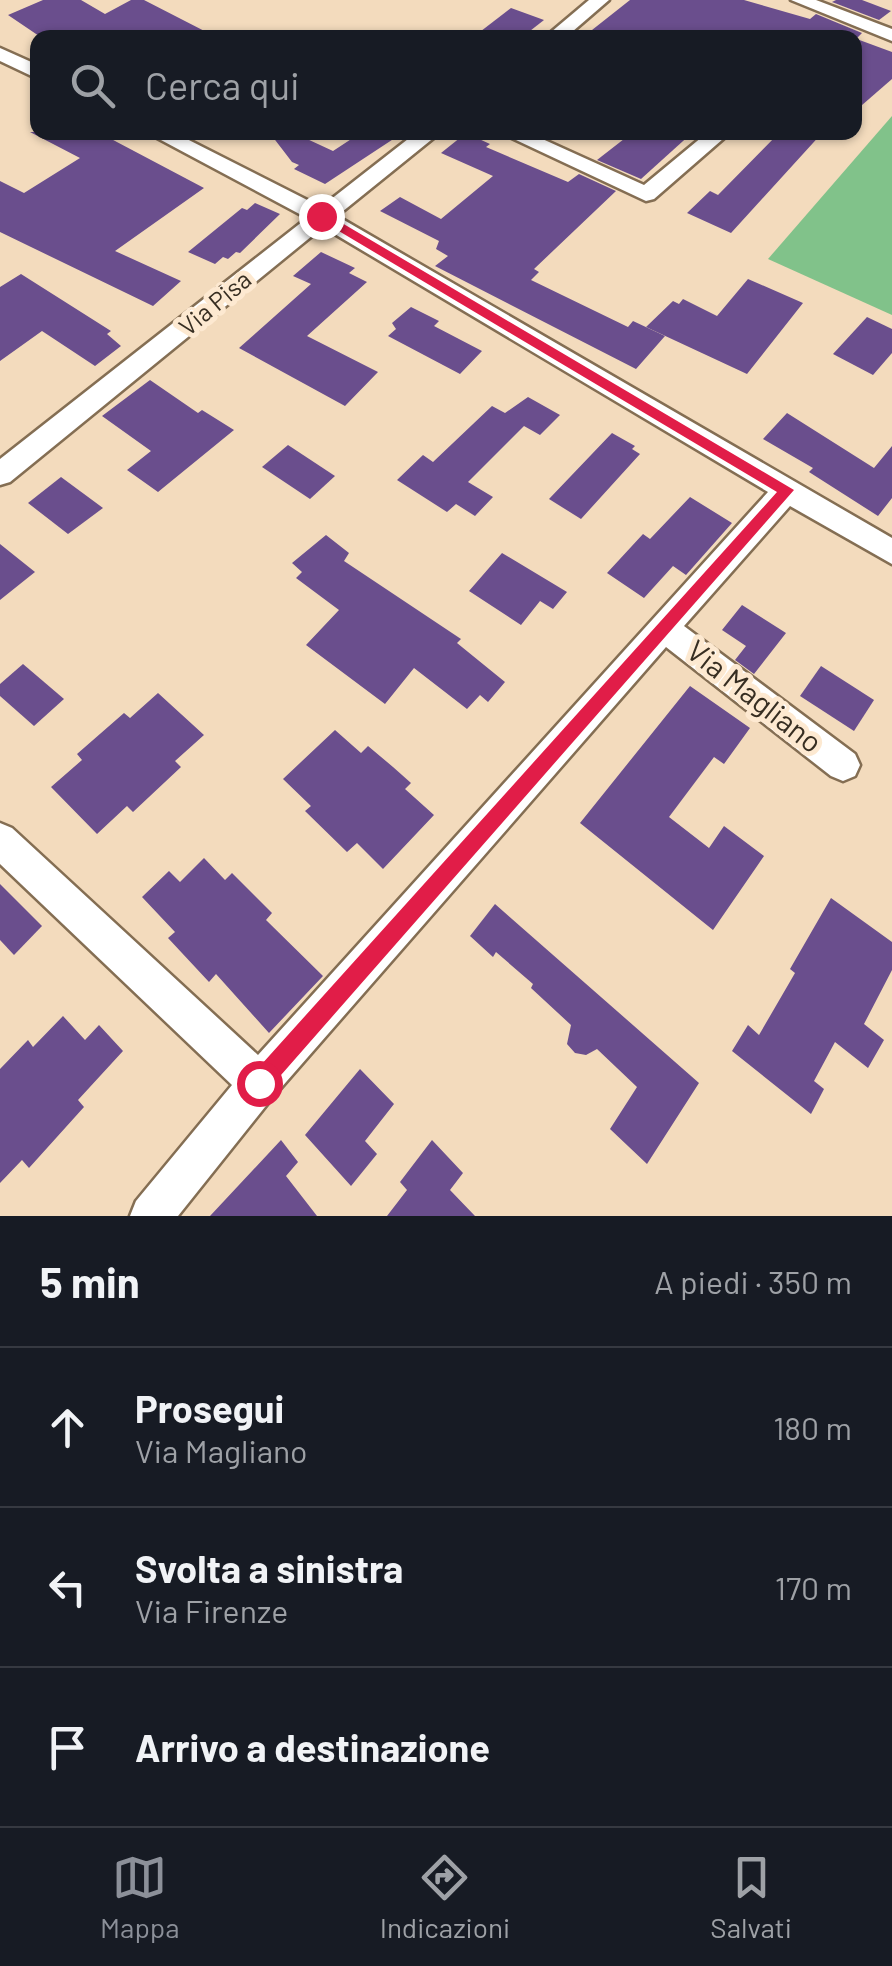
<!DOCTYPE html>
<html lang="it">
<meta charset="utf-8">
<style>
:root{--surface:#171b24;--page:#20242c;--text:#f1f3f6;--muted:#9ea1a6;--line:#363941;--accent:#8c9099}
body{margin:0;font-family:Barlow,sans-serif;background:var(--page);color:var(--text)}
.stop{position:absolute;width:30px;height:30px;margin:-22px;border:8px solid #e11d48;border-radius:50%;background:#fff}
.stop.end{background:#e11d48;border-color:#fff;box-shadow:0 2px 10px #0008}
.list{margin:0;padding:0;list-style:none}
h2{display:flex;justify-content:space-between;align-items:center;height:130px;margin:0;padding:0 40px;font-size:42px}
h2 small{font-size:32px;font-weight:400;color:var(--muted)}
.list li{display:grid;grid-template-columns:65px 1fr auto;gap:30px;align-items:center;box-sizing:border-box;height:160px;padding:0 40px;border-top:2px solid var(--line)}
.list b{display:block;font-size:38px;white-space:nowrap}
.list p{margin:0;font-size:32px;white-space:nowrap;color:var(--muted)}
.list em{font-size:32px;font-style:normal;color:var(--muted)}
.icon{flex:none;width:55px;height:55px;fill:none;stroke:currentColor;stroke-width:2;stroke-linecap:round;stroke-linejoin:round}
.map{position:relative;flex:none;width:892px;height:1216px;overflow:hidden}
.search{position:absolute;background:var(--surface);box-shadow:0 2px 8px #0004;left:30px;right:30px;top:30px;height:110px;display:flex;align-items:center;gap:25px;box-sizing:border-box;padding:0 35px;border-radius:20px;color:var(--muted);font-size:38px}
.sheet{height:610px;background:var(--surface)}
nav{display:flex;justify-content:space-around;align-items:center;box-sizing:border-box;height:140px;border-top:2px solid var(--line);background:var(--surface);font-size:28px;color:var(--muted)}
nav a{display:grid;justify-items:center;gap:5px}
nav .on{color:var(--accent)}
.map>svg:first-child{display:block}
</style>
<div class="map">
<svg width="892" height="1216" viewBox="0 0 892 1216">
<rect width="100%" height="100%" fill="#f3dbbd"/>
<polygon fill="#81c28a" points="892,116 892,315 768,259"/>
<g fill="#6a4e8d">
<polygon points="43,0 81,0 105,14 131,0 144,0 218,38 42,38 8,15"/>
<polygon points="630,0 744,0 810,19 816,14 862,33 857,38 613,38 592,30"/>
<polygon points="836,0 862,0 891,11 879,20 832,2"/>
<polygon points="511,8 544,20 521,38 472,38"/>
<polygon points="854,38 892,52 892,79 854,112"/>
<polygon points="30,132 98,132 204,188 115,251 181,281 153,306 0,232 0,181 24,193 80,158"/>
<polygon points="269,132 292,132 333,151 362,132 404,132 325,184 294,169 299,165 292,162"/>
<polygon points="633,132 693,132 641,179 597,160"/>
<polygon points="780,132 823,132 731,233 687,213 710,191 718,195"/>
<polygon points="466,133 490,144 486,147 568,182 579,174 616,191 534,269 539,272 531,280 628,327 633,321 665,336 636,369 435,266 448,256 436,249 439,241 380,211 400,197 441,219 493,176 441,153"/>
<polygon points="255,203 280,214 240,253 236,252 228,259 223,257 215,264 188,252 242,208 247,210"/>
<polygon points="321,252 355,268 349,273 367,282 307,336 378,372 345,406 239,348 311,284 293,276"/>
<polygon points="21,274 111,331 107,334 121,346 95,366 42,331 0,361 0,287"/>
<polygon points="748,279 803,303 747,374 646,327 673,301 679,304 683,299 717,316"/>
<polygon points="411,307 439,321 434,326 482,351 460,374 388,336 396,329 392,323"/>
<polygon points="867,317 892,329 892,353 873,375 833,354"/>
<polygon points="150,380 198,413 202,410 234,430 158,492 127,470 151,451 102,416"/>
<polygon points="528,397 560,415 540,435 524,426 468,482 493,497 475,516 456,504 447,512 397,480 423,455 433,462 492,406 505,413"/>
<polygon points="787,413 874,468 892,446 892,498 878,516 809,472 813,468 763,439"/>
<polygon points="612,433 635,446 632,449 640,454 581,519 549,499"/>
<polygon points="288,445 335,476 310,499 262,467"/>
<polygon points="61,477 103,508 68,534 28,503"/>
<polygon points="690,497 732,523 686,575 673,566 644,598 607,573 643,534 650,539"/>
<polygon points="326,535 349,553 344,561 461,639 457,643 505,682 488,702 480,695 467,709 414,668 385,704 306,645 339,610 296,578 302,572 292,563"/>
<polygon points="0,544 35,572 0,600"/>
<polygon points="502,553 567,592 553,609 540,601 521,625 469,591"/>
<polygon points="742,605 786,633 754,674 735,660 746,646 722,630"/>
<polygon points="23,664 64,699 34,726 0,696 0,684"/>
<polygon points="821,666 874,700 854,731 800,696"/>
<polygon points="690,686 750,728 724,764 714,757 669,817 709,848 724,826 764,856 713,930 580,823"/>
<polygon points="158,693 204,735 175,761 181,767 133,812 127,806 97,834 51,787 82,760 77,754 124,713 130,718"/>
<polygon points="335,730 361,753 368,746 393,767 411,783 405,789 434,815 383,869 357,843 347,852 305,811 311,806 283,779"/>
<polygon points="204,858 225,880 232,873 272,913 266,920 323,976 269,1033 216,974 209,982 168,938 175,932 142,897 169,871 180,882"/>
<polygon points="0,884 42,926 14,955 0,940"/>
<polygon points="831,898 892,942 892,970 864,1024 884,1040 868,1068 835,1042 814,1081 824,1089 811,1114 732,1051 748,1025 759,1035 795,973 790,969"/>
<polygon points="495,904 699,1083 647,1164 610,1129 637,1087 597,1049 586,1055 575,1053 567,1044 571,1025 531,988 533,984 496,952 493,957 470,936"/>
<polygon points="63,1016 85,1040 99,1025 123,1051 78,1100 84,1107 29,1168 22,1160 0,1183 0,1069 28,1040 33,1047"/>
<polygon points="360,1069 394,1104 365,1141 377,1154 351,1186 305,1135"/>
<polygon points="281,1140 298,1162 286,1176 317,1216 210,1216"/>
<polygon points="432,1140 463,1173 450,1190 475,1216 387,1216 407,1190 400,1182"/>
</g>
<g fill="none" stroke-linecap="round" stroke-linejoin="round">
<g stroke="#846e53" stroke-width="5">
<g id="street">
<polygon points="589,0 609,0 565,38 544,38"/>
<polygon points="791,0 816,0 892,29 892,41"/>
<polygon points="0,48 38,65 38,79 0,61"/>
<polygon points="146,132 173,132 321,207 417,132 441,132 337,216 892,538 892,564 790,506 684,626 855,754 860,765 855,776 843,781 831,776 666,647 273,1097 178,1216 130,1216 136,1201 232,1085 0,864 0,823 12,828 258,1055 768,492 323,227 10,482 0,485 0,459 307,218"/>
<polygon points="499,132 527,132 644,185 708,132 731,132 654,199 646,201"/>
</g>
</g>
<use href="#street" fill="#fff" fill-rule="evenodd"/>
</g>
<polygon fill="#e11d48" points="317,213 325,213 794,490 267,1091 259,1094 251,1091 248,1083 251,1076 777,492 317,218"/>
<g text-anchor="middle" stroke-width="10" stroke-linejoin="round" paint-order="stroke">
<g font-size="25" fill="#372e22" stroke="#fde9d1">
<text transform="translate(215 303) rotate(-40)" y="9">Via Pisa</text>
</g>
<g font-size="30" fill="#372e22" stroke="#fde9d1">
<text transform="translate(754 697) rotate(38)" y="10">Via Magliano</text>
</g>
</g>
</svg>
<div class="stop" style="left:259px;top:1083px"></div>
<div class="stop end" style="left:321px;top:216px"></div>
<div class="search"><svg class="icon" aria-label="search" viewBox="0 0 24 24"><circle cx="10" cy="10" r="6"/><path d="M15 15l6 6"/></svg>Cerca qui</div>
</div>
<section class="sheet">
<h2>5 min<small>A piedi · 350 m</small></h2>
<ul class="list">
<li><svg class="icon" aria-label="ahead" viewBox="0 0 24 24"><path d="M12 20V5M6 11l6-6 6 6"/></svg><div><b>Prosegui</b><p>Via Magliano</p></div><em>180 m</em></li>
<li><svg class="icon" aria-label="left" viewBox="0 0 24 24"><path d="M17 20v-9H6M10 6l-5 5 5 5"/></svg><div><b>Svolta a sinistra</b><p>Via Firenze</p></div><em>170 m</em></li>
<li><svg class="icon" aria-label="arrive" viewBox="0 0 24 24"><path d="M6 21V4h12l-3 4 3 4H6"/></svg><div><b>Arrivo a destinazione</b></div></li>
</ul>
</section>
<nav>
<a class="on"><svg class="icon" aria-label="map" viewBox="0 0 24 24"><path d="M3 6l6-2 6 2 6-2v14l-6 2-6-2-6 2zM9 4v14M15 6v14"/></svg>Mappa</a>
<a><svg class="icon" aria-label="directions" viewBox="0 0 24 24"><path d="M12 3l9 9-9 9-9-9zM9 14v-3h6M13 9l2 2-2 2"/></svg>Indicazioni</a>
<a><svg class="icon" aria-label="saved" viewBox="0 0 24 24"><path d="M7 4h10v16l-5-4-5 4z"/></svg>Salvati</a>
</nav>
